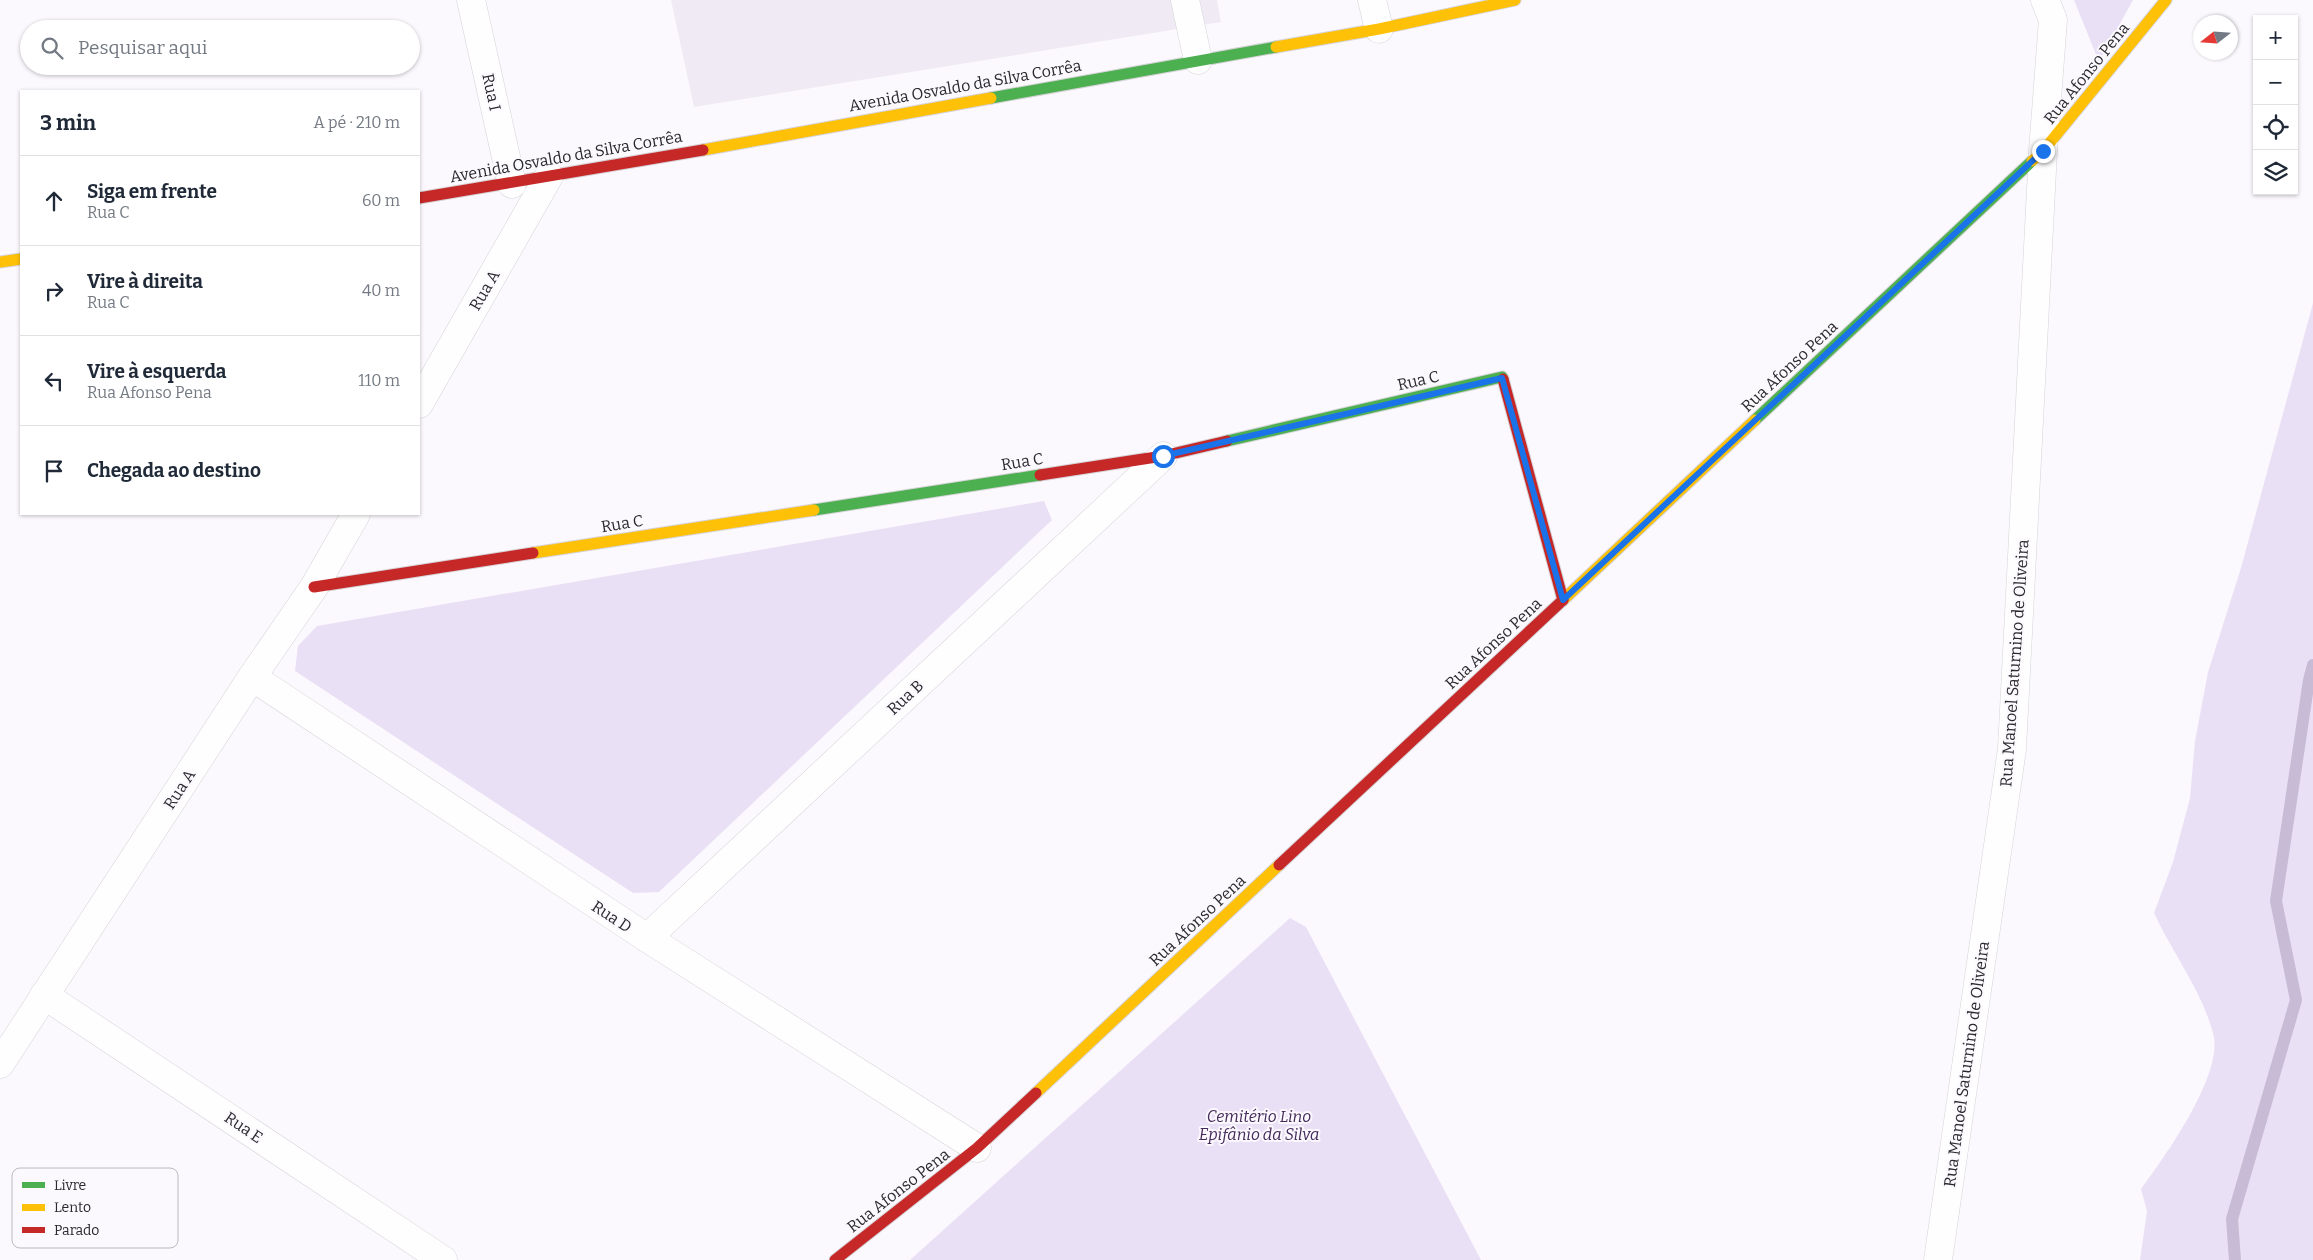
<!DOCTYPE html>
<html lang="pt">
<meta charset="utf-8">
<style>
:root{--surface:#fff;--page:#f6f6f7;--text:#1f2937;--muted:#747a83;--line:#e0e1e3}
body{margin:0;font-family:Bitter,serif;background:var(--page);color:var(--text)}
.controls{position:absolute;right:15px;top:15px;display:grid;overflow:hidden;border-radius:0px;box-shadow:0 1px 4px #0004}
.controls button{width:45px;height:45px;display:grid;place-items:center;padding:0;border:0;border-bottom:1px solid var(--line);background:var(--surface);color:var(--text);font:25px sans-serif}
.compass{position:absolute;left:2193px;top:15px;width:45px;height:45px;border-radius:50%;background:var(--surface);box-shadow:0 1px 4px #0004;rotate:253deg}
.stop{position:absolute;width:15px;height:15px;margin:-11px;border:4px solid #1a73e8;border-radius:50%;background:#fff}
.stop.end{background:#1a73e8;border-color:#fff;box-shadow:0 1px 5px #0008}
.list{margin:0;padding:0;list-style:none}
h2{display:flex;justify-content:space-between;align-items:center;height:65px;margin:0;padding:0 20px;font-size:21px}
h2 small{font-size:16px;font-weight:400;color:var(--muted)}
.list li{display:grid;grid-template-columns:32px 1fr auto;gap:15px;align-items:center;box-sizing:border-box;height:90px;padding:0 20px;border-top:1px solid var(--line)}
.list b{display:block;font-size:19px;white-space:nowrap}
.list p{margin:0;font-size:16px;white-space:nowrap;color:var(--muted)}
.list em{font-size:16px;font-style:normal;color:var(--muted)}
.icon{flex:none;width:28px;height:28px;fill:none;stroke:currentColor;stroke-width:2;stroke-linecap:round;stroke-linejoin:round}
.map{position:relative;flex:none;width:2313px;height:1260px;overflow:hidden}
.search{position:absolute;background:var(--surface);box-shadow:0 1px 4px #0004;left:20px;top:20px;width:400px;height:55px;display:flex;align-items:center;gap:12px;box-sizing:border-box;padding:0 18px;border-radius:28px;color:var(--muted);font-size:19px}
.panel{position:absolute;background:var(--surface);box-shadow:0 1px 4px #0004;left:20px;top:90px;width:400px;height:425px;border-radius:0px}
.map>svg:first-child{display:block}
</style>
<div class="map">
<svg width="2313" height="1260" viewBox="0 0 2313 1260">
<rect width="100%" height="100%" fill="#fbf9fd"/>
<polygon fill="#efeaf4" points="671,0 1217,0 1221,22 694,107"/>
<g fill="#eae0f6">
<polygon points="2074,0 2133,0 2099,62"/>
<path d="M2313,303V1260H2140L2147,1211L2141,1189C2164,1158 2225,1073 2213,1033C2201,989 2173,954 2154,913L2173,862L2190,798L2195,741L2208,672L2241,568Z"/>
<polygon points="1044,501 1052,520 659,892 633,893 295,671 298,646 317,626"/>
<polygon points="1290,918 1306,927 1481,1260 910,1260"/>
</g>
<g fill="none" stroke-linecap="round" stroke-linejoin="round">
<polyline stroke="#c8bbd5" stroke-width="12" points="2235,1260 2232,1219 2296,1000 2276,901 2309,680 2313,665"/>
<g stroke="#d5d3d7" stroke-width="29">
<g id="street">
<polyline points="471,0 512,184"/>
<polyline points="1185,0 1198,60"/>
<polyline points="1372,0 1379,29"/>
<polyline points="419,404 549,176"/>
<polyline points="252,677 647,938 977,1148"/>
<polyline points="647,938 1163,456"/>
<polyline points="44,995 443,1260"/>
<polyline points="0,1064 252,677 314,587 356,514"/>
<polyline points="1938,1260 2012,749 2043,151 2053,20 2045,0"/>
</g>
</g>
<g stroke="#d5d3d7" stroke-width="13">
<g id="fast">
<polyline points="991,98 1276,47"/>
<polyline points="1755,420 2032,161"/>
<polyline points="1227,441 1502,377 1503,379"/>
<polyline points="814,510 1040,475"/>
</g>
</g>
<g stroke="#d5d3d7" stroke-width="13">
<g id="slow">
<polyline points="1276,47 1379,29 1515,0"/>
<polyline points="703,150 991,98"/>
<polyline points="2032,161 2043,151 2166,0"/>
<polyline points="0,262 21,259"/>
<polyline points="533,553 814,510"/>
<polyline points="1563,600 1755,420"/>
<polyline points="1036,1093 1279,865"/>
</g>
</g>
<g stroke="#d5d3d7" stroke-width="13">
<g id="jam">
<polyline points="419,198 703,150"/>
<polyline points="1503,379 1563,600"/>
<polyline points="1040,475 1163,456 1227,441"/>
<polyline points="314,587 533,553"/>
<polyline points="1279,865 1563,600"/>
<polyline points="835,1260 977,1148 1036,1093"/>
</g>
</g>
<use href="#street" stroke="#fefeff" stroke-width="28"/>
<use href="#fast" stroke="#4caf50" stroke-width="11"/>
<use href="#slow" stroke="#ffc107" stroke-width="11"/>
<use href="#jam" stroke="#c62828" stroke-width="11"/>
</g>
<g fill="none" stroke-linecap="round" stroke-linejoin="round">
<polyline stroke="#1a73e8" stroke-width="6" points="1163,456 1502,378 1563,600 2043,151"/>
</g>
<g text-anchor="middle" stroke-width="4" stroke-linejoin="round" paint-order="stroke">
<g font-size="16" fill="#2a292c" stroke="#fbf8fe">
<text transform="translate(2086 73) rotate(-51)" y="6">Rua Afonso Pena</text>
<text transform="translate(965 85) rotate(-10)" y="6">Avenida Osvaldo da Silva Corrêa</text>
<text transform="translate(492 92) rotate(78)" y="6">Rua I</text>
<text transform="translate(566 156) rotate(-10)" y="6">Avenida Osvaldo da Silva Corrêa</text>
<text transform="translate(484 290) rotate(-60)" y="6">Rua A</text>
<text transform="translate(1789 366) rotate(-43)" y="6">Rua Afonso Pena</text>
<text transform="translate(1418 380) rotate(-13)" y="6">Rua C</text>
<text transform="translate(1022 461) rotate(-9)" y="6">Rua C</text>
<text transform="translate(622 523) rotate(-9)" y="6">Rua C</text>
<text transform="translate(1493 643) rotate(-43)" y="6">Rua Afonso Pena</text>
<text transform="translate(2014 663) rotate(-86)" y="6">Rua Manoel Saturnino de Oliveira</text>
<text transform="translate(905 697) rotate(-43)" y="6">Rua B</text>
<text transform="translate(179 789) rotate(-57)" y="6">Rua A</text>
<text transform="translate(612 916) rotate(33)" y="6">Rua D</text>
<text transform="translate(1197 920) rotate(-43)" y="6">Rua Afonso Pena</text>
<text transform="translate(1966 1064) rotate(-82)" y="6">Rua Manoel Saturnino de Oliveira</text>
<text transform="translate(244 1127) rotate(34)" y="6">Rua E</text>
<text transform="translate(898 1190) rotate(-38)" y="6">Rua Afonso Pena</text>
</g>
<g font-size="16" font-style="italic" fill="#432a59" stroke="#fbf8fe">
<text x="1259" y="1122">Cemitério Lino<tspan x="1259" dy="18">Epifânio da Silva</tspan></text>
</g>
</g>
<rect x="12" y="1168" width="166" height="80" rx="8" fill="#fbf8fe" stroke="#bcbabf" stroke-width="1"/>
<rect x="22" y="1182" width="23" height="6" fill="#4caf50"/>
<rect x="22" y="1204" width="23" height="7" fill="#ffc107"/>
<rect x="22" y="1227" width="23" height="6" fill="#c62828"/>
<g font-size="14" fill="#2a292c">
<text x="54" y="1190">Livre</text>
<text x="54" y="1212">Lento</text>
<text x="54" y="1235">Parado</text>
</g>
</svg>
<div class="controls">
<button>+</button>
<button>−</button>
<button><svg class="icon" aria-label="locate" viewBox="0 0 24 24"><circle cx="12" cy="12" r="6"/><path d="M12 2v4M12 18v4M2 12h4M18 12h4"/></svg></button>
<button><svg class="icon" aria-label="layers" viewBox="0 0 24 24"><path d="M12 4l9 5-9 5-9-5zM3 14l9 5 9-5"/></svg></button>
</div>
<svg class="compass" viewBox="-18 -18 36 36"><path d="M0-13l5 13h-10z" fill="#e53935"/><path d="M0 13l5-13h-10z" fill="#747a83"/></svg>
<div class="stop" style="left:1163px;top:456px"></div>
<div class="stop end" style="left:2043px;top:151px"></div>
<div class="search"><svg class="icon" aria-label="search" viewBox="0 0 24 24"><circle cx="10" cy="10" r="6"/><path d="M15 15l6 6"/></svg>Pesquisar aqui</div>
<section class="panel">
<h2>3 min<small>A pé · 210 m</small></h2>
<ul class="list">
<li><svg class="icon" aria-label="ahead" viewBox="0 0 24 24"><path d="M12 20V5M6 11l6-6 6 6"/></svg><div><b>Siga em frente</b><p>Rua C</p></div><em>60 m</em></li>
<li><svg class="icon" aria-label="right" viewBox="0 0 24 24"><path d="M7 20v-9h11M14 6l5 5-5 5"/></svg><div><b>Vire à direita</b><p>Rua C</p></div><em>40 m</em></li>
<li><svg class="icon" aria-label="left" viewBox="0 0 24 24"><path d="M17 20v-9H6M10 6l-5 5 5 5"/></svg><div><b>Vire à esquerda</b><p>Rua Afonso Pena</p></div><em>110 m</em></li>
<li><svg class="icon" aria-label="arrive" viewBox="0 0 24 24"><path d="M6 21V4h12l-3 4 3 4H6"/></svg><div><b>Chegada ao destino</b></div></li>
</ul>
</section>
</div>
